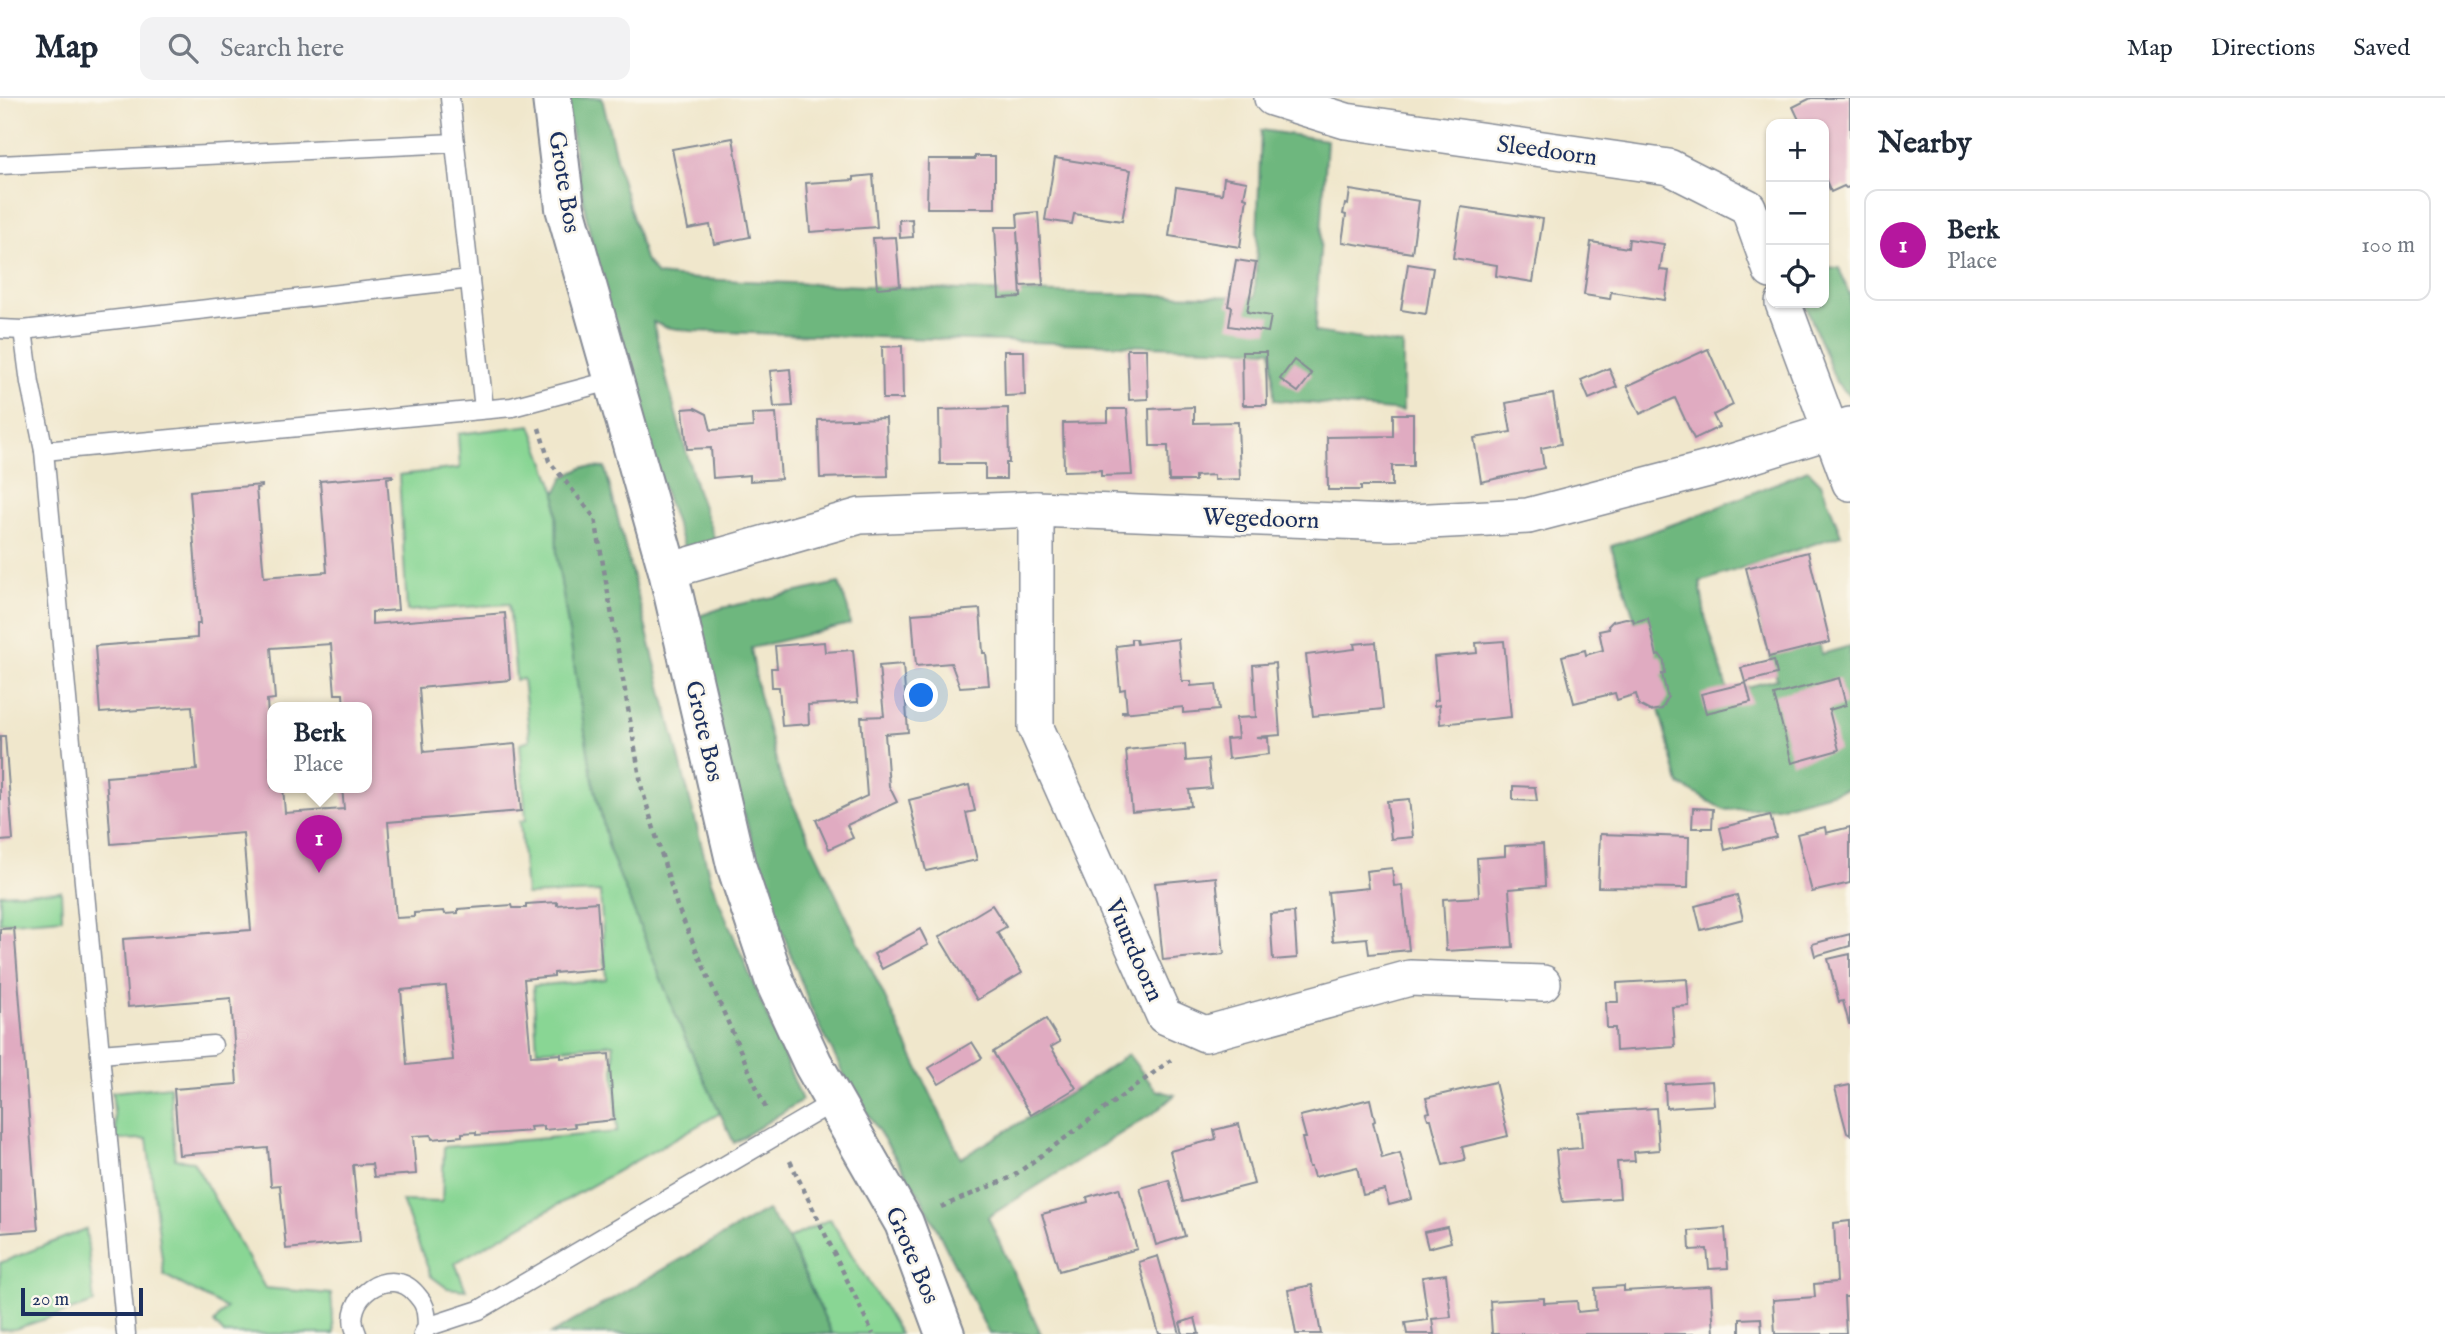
<!DOCTYPE html>
<meta charset="utf-8">
<style>
:root{--surface:#fff;--page:#f2f2f3;--text:#1f2937;--muted:#747a83;--line:#e0e1e3;--accent:#b5179e}
body{margin:0;font-family:"IM FELL English",serif;background:var(--page);color:var(--text)}
.controls{position:absolute;right:21px;top:21px;display:grid;overflow:hidden;border-radius:14px;box-shadow:0 2px 5px #0004}
.controls button{width:63px;height:63px;display:grid;place-items:center;padding:0;border:0;border-bottom:2px solid var(--line);background:var(--surface);color:var(--text);font:35px sans-serif}
.scale{position:absolute;left:21px;bottom:18px;width:122px;box-sizing:border-box;padding-left:7px;border:4px solid #1b2f5e;border-top:0;font-size:19px;line-height:24px;white-space:nowrap;color:#1b2f5e;-webkit-text-stroke:5px #fbf7ec;paint-order:stroke}
.you{position:absolute;left:922px;top:598px;width:24px;height:24px;margin:-18px;border:5px solid #fff;border-radius:50%;background:#1a73e8;box-shadow:0 0 0 10px #1a73e833}
.badge{display:grid;place-items:center;width:46px;height:46px;border-radius:50%;background:var(--accent);color:#fff;font-size:23px;font-weight:700}
.pin{position:absolute;translate:-50% -58px;filter:drop-shadow(0 2px 4px #0008)}
.pin::after{content:'';position:absolute;top:37px;width:24px;height:21px;background:inherit;clip-path:polygon(0 0,100% 0,50% 100%)}
.popup{position:absolute;left:267px;top:604px;width:105px;height:91px;box-sizing:border-box;display:grid;place-content:center;border-radius:14px;background:var(--surface);filter:drop-shadow(0 2px 5px #0005);font-size:23px;white-space:nowrap;color:var(--muted)}
.popup b{font-size:26px;color:var(--text)}
.popup::after{content:'';position:absolute;left:50%;top:100%;margin-left:-14px;border:14px solid transparent;border-top-color:var(--surface)}
.list{margin:0;padding:0;list-style:none}
h2{display:flex;justify-content:space-between;align-items:center;height:91px;margin:0;padding:0 28px;font-size:30px}
h2 small{font-size:23px;font-weight:400;color:var(--muted)}
.list li{display:grid;grid-template-columns:46px 1fr auto;gap:21px;align-items:center;box-sizing:border-box;height:112px;margin:0 14px 14px;padding:0 14px;border:2px solid var(--line);border-radius:14px}
.list b{display:block;font-size:26px;white-space:nowrap}
.list p{margin:0;font-size:23px;white-space:nowrap;color:var(--muted)}
.list em{font-size:23px;font-style:normal;color:var(--muted)}
.icon{flex:none;width:38px;height:38px;fill:none;stroke:currentColor;stroke-width:2;stroke-linecap:round;stroke-linejoin:round}
.map{position:relative;flex:none;width:1850px;height:1236px;overflow:hidden}
header{display:flex;align-items:center;gap:42px;box-sizing:border-box;height:98px;padding:0 35px;background:var(--surface);border-bottom:2px solid var(--line)}
header strong{font-size:33px}
nav{display:flex;gap:38px;margin-inline-start:auto;font-size:24px}
.search{width:490px;height:63px;background:var(--page);display:flex;align-items:center;gap:18px;box-sizing:border-box;padding:0 24px;border-radius:14px;color:var(--muted);font-size:26px}
main{display:flex}
aside{flex:1;background:var(--surface)}
.map>svg:first-child{display:block}
</style>
<header>
<strong>Map</strong>
<div class="search"><svg class="icon" aria-label="search" viewBox="0 0 24 24"><circle cx="10" cy="10" r="6"/><path d="M15 15l6 6"/></svg>Search here</div>
<nav><a>Map</a><a>Directions</a><a>Saved</a></nav>
</header>
<main>
<div class="map">
<svg width="1850" height="1236" viewBox="0 0 1850 1236">
<rect width="100%" height="100%" fill="#fbf7ec"/>
<filter id="ink" filterUnits="userSpaceOnUse"><feTurbulence type="fractalNoise" baseFrequency=".0143" numOctaves="2"/><feDisplacementMap in="SourceGraphic" scale="14" xChannelSelector="R" yChannelSelector="G"/><feConvolveMatrix kernelMatrix="1 2 1 2 8 2 1 2 1" color-interpolation-filters="sRGB"/></filter>
<filter id="wash" filterUnits="userSpaceOnUse"><feTurbulence type="fractalNoise" baseFrequency=".00686" numOctaves="4" result="noise"/><feDisplacementMap in="SourceGraphic" scale="28" xChannelSelector="R" yChannelSelector="G"/><feGaussianBlur stdDeviation="1.57" result="paint"/><feColorMatrix in="noise" values="0 0 0 0 0 0 0 0 0 0 0 0 0 0 0 0 0 1.4 0 .05"/><feComposite in="paint" operator="in"/></filter>
<g filter="url(#wash)">
<rect width="100%" height="100%" fill="#f0e7cc"/>
<g fill="#89d694" stroke="#528279" stroke-width="2">
<polygon points="531,327 556,395 557,459 592,678 610,754 685,940 720,1015 455,1165 466,1192 447,1190 431,1178 402,1103 442,1104 444,1049 617,1034 613,946 537,952 533,888 606,881 600,794 526,797 520,723 526,722 520,645 530,642 523,581 516,582 509,506 407,513 399,377 460,370 458,336"/>
<polygon points="61,793 62,820 0,825 0,796"/>
<polygon points="170,988 175,1061 193,1063 265,1190 331,1196 334,1236 224,1236 214,1225 226,1210 164,1177 147,1041 117,1042 112,994"/>
<polygon points="830,1121 900,1236 832,1236 788,1141"/>
<polygon points="86,1131 94,1205 15,1231 0,1232 0,1165"/>
</g>
<g fill="#6eb77e" stroke="#44736e" stroke-width="2">
<path d="M566,0H602L620,77L645,161L657,177L697,181L1010,194L1255,199L1261,32L1327,42L1315,234L1403,247V313L1274,302L1272,252L691,233L665,229L653,224L667,283L697,393L717,447L689,463C669,406 648,349 630,291C601,200 580,95 566,0Z"/>
<polygon points="1824,169 1839,170 1850,198 1850,298 1836,284 1805,205 1824,205"/>
<polygon points="584,369 605,370 711,784 802,1002 734,1045 685,940 610,754 592,678 557,459 556,395 564,379"/>
<polygon points="1808,372 1821,385 1841,437 1700,484 1705,518 1728,594 1777,581 1750,488 1799,474 1822,556 1850,548 1850,690 1778,709 1724,712 1679,686 1634,519 1611,448 1699,417"/>
<polygon points="839,485 848,511 850,526 751,550 758,593 781,681 961,1060 1085,986 1128,956 1156,992 1175,997 1155,1014 988,1119 1041,1236 989,1236 922,1101 848,985 811,910 769,798 729,667 699,518 722,510"/>
<polygon points="767,1112 788,1141 832,1236 551,1236"/>
</g>
<g id="blocks">
<g fill="#e0abc1" fill-rule="evenodd">
<polygon points="1811,0 1850,0 1850,89 1846,90 1844,88 1831,94 1824,78 1824,26 1801,26 1793,9"/>
<polygon points="733,40 750,139 714,146 710,127 688,131 672,51"/>
<polygon points="975,58 995,58 995,110 927,110 928,61 975,61"/>
<polygon points="1055,60 1131,72 1122,123 1074,116 1072,126 1045,122"/>
<polygon points="873,77 877,129 810,134 806,85 854,82 854,79"/>
<polygon points="1224,80 1247,84 1244,99 1247,100 1240,149 1169,138 1176,89 1222,96"/>
<polygon points="1350,92 1419,103 1412,155 1342,144 1346,117 1343,116 1345,106 1348,107"/>
<polygon points="1461,109 1543,121 1533,184 1496,178 1497,167 1453,160"/>
<polygon points="1038,114 1043,187 1021,188 1017,133 1021,199 999,200 995,129 1018,129 1017,116"/>
<polygon points="912,121 913,139 900,140 899,122"/>
<polygon points="896,139 900,188 877,190 873,140"/>
<polygon points="1629,141 1664,146 1660,172 1669,173 1665,202 1611,194 1610,201 1584,197 1591,144 1628,150"/>
<polygon points="1236,162 1256,165 1247,214 1271,218 1268,234 1229,228 1232,209 1228,208"/>
<polygon points="1408,166 1433,170 1426,216 1401,212"/>
<polygon points="902,248 903,301 883,301 882,249"/>
<polygon points="1127,251 1146,251 1148,301 1129,302"/>
<polygon points="1708,251 1733,307 1713,317 1719,329 1694,341 1675,300 1640,316 1627,288"/>
<polygon points="1004,253 1024,253 1025,297 1005,298"/>
<polygon points="1242,254 1266,254 1267,307 1243,307"/>
<polygon points="1294,262 1312,276 1298,294 1280,281"/>
<polygon points="1609,270 1617,289 1589,301 1581,282"/>
<polygon points="790,271 793,308 774,309 770,273"/>
<polygon points="1553,296 1561,346 1541,350 1544,370 1481,384 1474,340 1511,334 1506,305"/>
<polygon points="1194,309 1194,325 1238,324 1240,381 1214,382 1214,377 1195,378 1195,383 1169,383 1168,348 1150,348 1149,311"/>
<polygon points="695,310 707,316 711,332 753,329 752,316 776,315 781,381 750,383 750,377 713,380 711,350 687,351 683,311"/>
<polygon points="1008,310 1009,365 1006,365 1006,381 985,381 985,366 940,366 939,312"/>
<polygon points="1108,311 1127,311 1132,377 1101,378 1101,372 1064,373 1063,325 1108,324"/>
<polygon points="1393,316 1413,316 1413,368 1392,368 1392,388 1361,388 1361,392 1328,392 1327,339 1393,338"/>
<polygon points="886,320 888,378 820,380 818,322"/>
<path d="M392,377L393,379L387,380L398,512L372,514V526L505,515L510,582L419,590L424,654L515,646L521,713L388,724L396,820L414,819V815L444,813L445,816L458,815V811L512,807L513,810H526V806L557,804V807L597,804L602,871L554,875V878L524,881L531,958L561,956V960L609,956L614,1022L574,1026L575,1029L544,1032V1028L530,1029L531,1033L476,1037V1034L462,1035V1038L432,1041L431,1037L413,1038L416,1076L374,1079L372,1066L353,1067L360,1144L286,1151L280,1087L271,1088L268,1050L179,1057L174,991L237,986L231,900L128,909L123,841L251,832L243,735L111,746L106,679L197,672L192,608L100,615L95,548L197,540V526H200L190,393L262,387V389L256,390L264,479L327,474L320,383ZM331,546L335,596H343L344,609H366V689H342L344,711L285,715L283,689H272L267,602L275,601L271,550ZM446,888L453,962L407,967L401,892Z"/>
<polygon points="1808,454 1830,544 1769,559 1746,470"/>
<polygon points="980,511 983,555 986,555 989,587 960,589 951,565 916,568 912,516"/>
<polygon points="1626,520 1633,521 1634,524 1648,520 1657,558 1660,557 1664,563 1665,576 1662,576 1668,600 1662,611 1650,613 1639,607 1636,596 1617,602 1615,595 1574,605 1562,558 1585,552 1586,557 1603,552 1599,533 1609,531 1608,528 1613,523"/>
<polygon points="1131,541 1136,541 1137,546 1178,541 1182,583 1191,583 1191,588 1216,586 1219,612 1183,615 1183,609 1122,615 1122,613 1127,613 1125,591 1120,592 1116,548 1131,546"/>
<polygon points="1504,543 1511,619 1440,626 1439,607 1434,608 1434,603 1438,602 1434,559 1477,555 1476,545"/>
<polygon points="824,544 825,554 853,552 858,604 808,607 809,626 782,628 779,589 772,589 771,570 777,570 775,548"/>
<polygon points="1376,544 1383,611 1313,618 1306,557 1355,551 1354,546"/>
<polygon points="1774,562 1777,576 1745,584 1741,570"/>
<polygon points="1275,565 1280,637 1256,639 1268,640 1269,656 1228,661 1226,641 1238,640 1236,620 1256,619 1253,567"/>
<polygon points="903,566 908,634 885,636 889,688 897,704 847,727 853,740 829,751 816,722 867,698 861,619 884,618 879,568"/>
<polygon points="1839,580 1846,607 1829,612 1839,652 1792,665 1774,597"/>
<polygon points="1746,585 1751,604 1706,615 1701,596"/>
<polygon points="0,638 5,638 13,742 0,743"/>
<polygon points="1185,646 1186,663 1208,661 1211,690 1189,692 1191,708 1132,714 1126,652"/>
<polygon points="969,687 975,713 966,715 977,762 926,773 909,702"/>
<polygon points="1513,688 1535,689 1537,703 1513,702"/>
<polygon points="1409,701 1413,739 1391,741 1387,703"/>
<polygon points="1693,710 1713,711 1712,730 1692,730"/>
<polygon points="1770,717 1776,739 1725,752 1720,730"/>
<polygon points="1825,729 1826,735 1850,729 1850,785 1812,794 1797,736"/>
<polygon points="1600,736 1689,739 1688,790 1598,789"/>
<polygon points="1543,746 1545,788 1509,791 1513,849 1446,853 1443,801 1479,799 1477,760 1505,758 1505,748"/>
<polygon points="1392,770 1394,788 1402,787 1409,852 1369,856 1367,840 1333,843 1328,794 1368,790 1366,773"/>
<polygon points="1216,779 1224,856 1163,862 1155,785"/>
<polygon points="1737,797 1743,821 1701,832 1695,808"/>
<polygon points="992,807 1006,829 997,834 1022,875 977,902 939,839"/>
<polygon points="1294,814 1297,860 1273,862 1270,816"/>
<polygon points="14,830 38,1132 0,1135 0,831"/>
<polygon points="920,831 928,847 882,871 874,856"/>
<polygon points="1850,836 1850,848 1815,858 1812,846"/>
<polygon points="1850,856 1850,926 1849,926 1843,903 1839,904 1828,861"/>
<polygon points="1687,881 1689,908 1672,909 1675,949 1616,953 1615,930 1607,930 1606,904 1618,904 1617,885"/>
<polygon points="1046,921 1060,944 1051,949 1076,990 1031,1017 993,954"/>
<polygon points="972,944 982,960 939,986 929,970"/>
<polygon points="1712,983 1714,1007 1666,1010 1665,986"/>
<polygon points="1495,984 1508,1038 1462,1049 1465,1062 1443,1067 1431,1021 1428,1021 1426,1015 1430,1014 1426,1000"/>
<polygon points="1850,987 1850,1037 1847,1035 1835,990"/>
<polygon points="1370,1001 1375,1023 1373,1024 1382,1060 1400,1055 1412,1101 1389,1107 1385,1092 1363,1097 1357,1069 1314,1079 1311,1069 1309,1069 1302,1040 1306,1040 1300,1018"/>
<polygon points="1656,1010 1659,1052 1634,1054 1635,1063 1617,1064 1620,1100 1563,1104 1559,1084 1556,1052 1582,1050 1579,1015"/>
<polygon points="1239,1026 1254,1086 1183,1104 1170,1053 1216,1041 1214,1032"/>
<polygon points="1169,1082 1185,1138 1156,1147 1140,1090"/>
<polygon points="1119,1090 1137,1151 1059,1173 1042,1116 1088,1104 1087,1099"/>
<polygon points="1850,1123 1850,1199 1844,1199 1846,1236 1775,1236 1773,1202 1815,1199 1814,1186 1837,1184 1834,1125"/>
<polygon points="1447,1129 1451,1144 1428,1150 1424,1134"/>
<polygon points="1725,1130 1728,1170 1709,1171 1707,1151 1690,1152 1689,1133"/>
<polygon points="1158,1158 1175,1218 1180,1236 1159,1236 1139,1164"/>
<polygon points="1446,1176 1451,1219 1432,1221 1434,1236 1407,1236 1405,1225 1428,1222 1422,1179"/>
<polygon points="1312,1187 1321,1236 1296,1236 1288,1192"/>
<polygon points="1624,1188 1624,1193 1711,1188 1714,1236 1492,1236 1490,1203 1544,1200 1544,1205 1577,1203 1578,1214 1596,1212 1595,1190"/>
<polygon points="1195,1220 1199,1236 1183,1236 1180,1225"/>
<polygon points="1761,1220 1762,1236 1740,1236 1740,1221"/>
</g>
</g>
</g>
<g filter="url(#ink)">
<use href="#blocks" fill-opacity="0" stroke="#868b95" stroke-width="2"/>
<g fill="none" stroke-linecap="round" stroke-linejoin="round">
<g stroke="#868b95" stroke-width="21">
<g id="service">
<polyline points="450,0 484,311"/>
<polyline points="0,67 455,45"/>
<polyline points="0,231 23,232 470,181"/>
<polyline points="23,232 30,285 44,353 126,1236"/>
<polyline points="44,353 512,309 614,282"/>
<polyline points="100,956 213,947"/>
<polyline points="427,1229 479,1212 835,1003"/>
<path d="M357,1236C339,1200 391,1165 416,1196C422,1203 425,1207 426,1215C427,1224 428,1229 423,1236"/>
</g>
</g>
<g stroke="#868b95" stroke-width="38">
<g id="minor">
<polyline points="1272,0 1346,23 1669,69 1748,109 1771,173"/>
<polyline points="1783,205 1850,385"/>
<polyline points="1036,411 1036,630 1164,918 1205,936 1410,880 1543,885"/>
<polyline points="668,473 860,418 1036,411 1391,425 1528,418 1712,370 1850,327"/>
</g>
</g>
<g stroke="#868b95" stroke-width="42">
<polyline id="tertiary" points="552,0 565,110 668,473 736,767 775,884 813,966 904,1125 945,1236"/>
</g>
<g stroke="#868b95" stroke-width="4.5" stroke-dasharray="5 5" stroke-linecap="butt">
<polyline points="539,330 549,363 595,420 642,691 677,808 766,1011"/>
<polyline points="790,1063 873,1236"/>
<polyline points="941,1109 1012,1079 1171,962"/>
</g>
<use href="#service" stroke="#fff" stroke-width="18"/>
<use href="#minor" stroke="#fff" stroke-width="35"/>
<use href="#tertiary" stroke="#fff" stroke-width="38"/>
</g>
</g>
<g text-anchor="middle" stroke-width="5" stroke-linejoin="round" paint-order="stroke">
<g font-size="24" fill="#1b2f5e" stroke="#fbf7ec">
<text transform="translate(1547 52) rotate(8)" y="8">Sleedoorn</text>
<text transform="translate(565 84) rotate(81)" y="8">Grote Bos</text>
<text transform="translate(1261 420) rotate(2)" y="8">Wegedoorn</text>
<text transform="translate(705 633) rotate(77)" y="8">Grote Bos</text>
<text transform="translate(1135 852) rotate(66)" y="8">Vuurdoorn</text>
<text transform="translate(913 1157) rotate(67)" y="8">Grote Bos</text>
</g>
</g>
</svg>
<div class="controls">
<button>+</button>
<button>−</button>
<button><svg class="icon" aria-label="locate" viewBox="0 0 24 24"><circle cx="12" cy="12" r="6"/><path d="M12 2v4M12 18v4M2 12h4M18 12h4"/></svg></button>
</div>
<div class="scale">20 m</div>
<div class="you"></div>
<div class="pin badge" style="left:319px;top:775px">1</div>
<div class="popup"><b>Berk</b>Place</div>
</div>
<aside>
<h2>Nearby<small></small></h2>
<ul class="list">
<li><span class="badge">1</span><div><b>Berk</b><p>Place</p></div><em>100 m</em></li>
</ul>
</aside>
</main>
